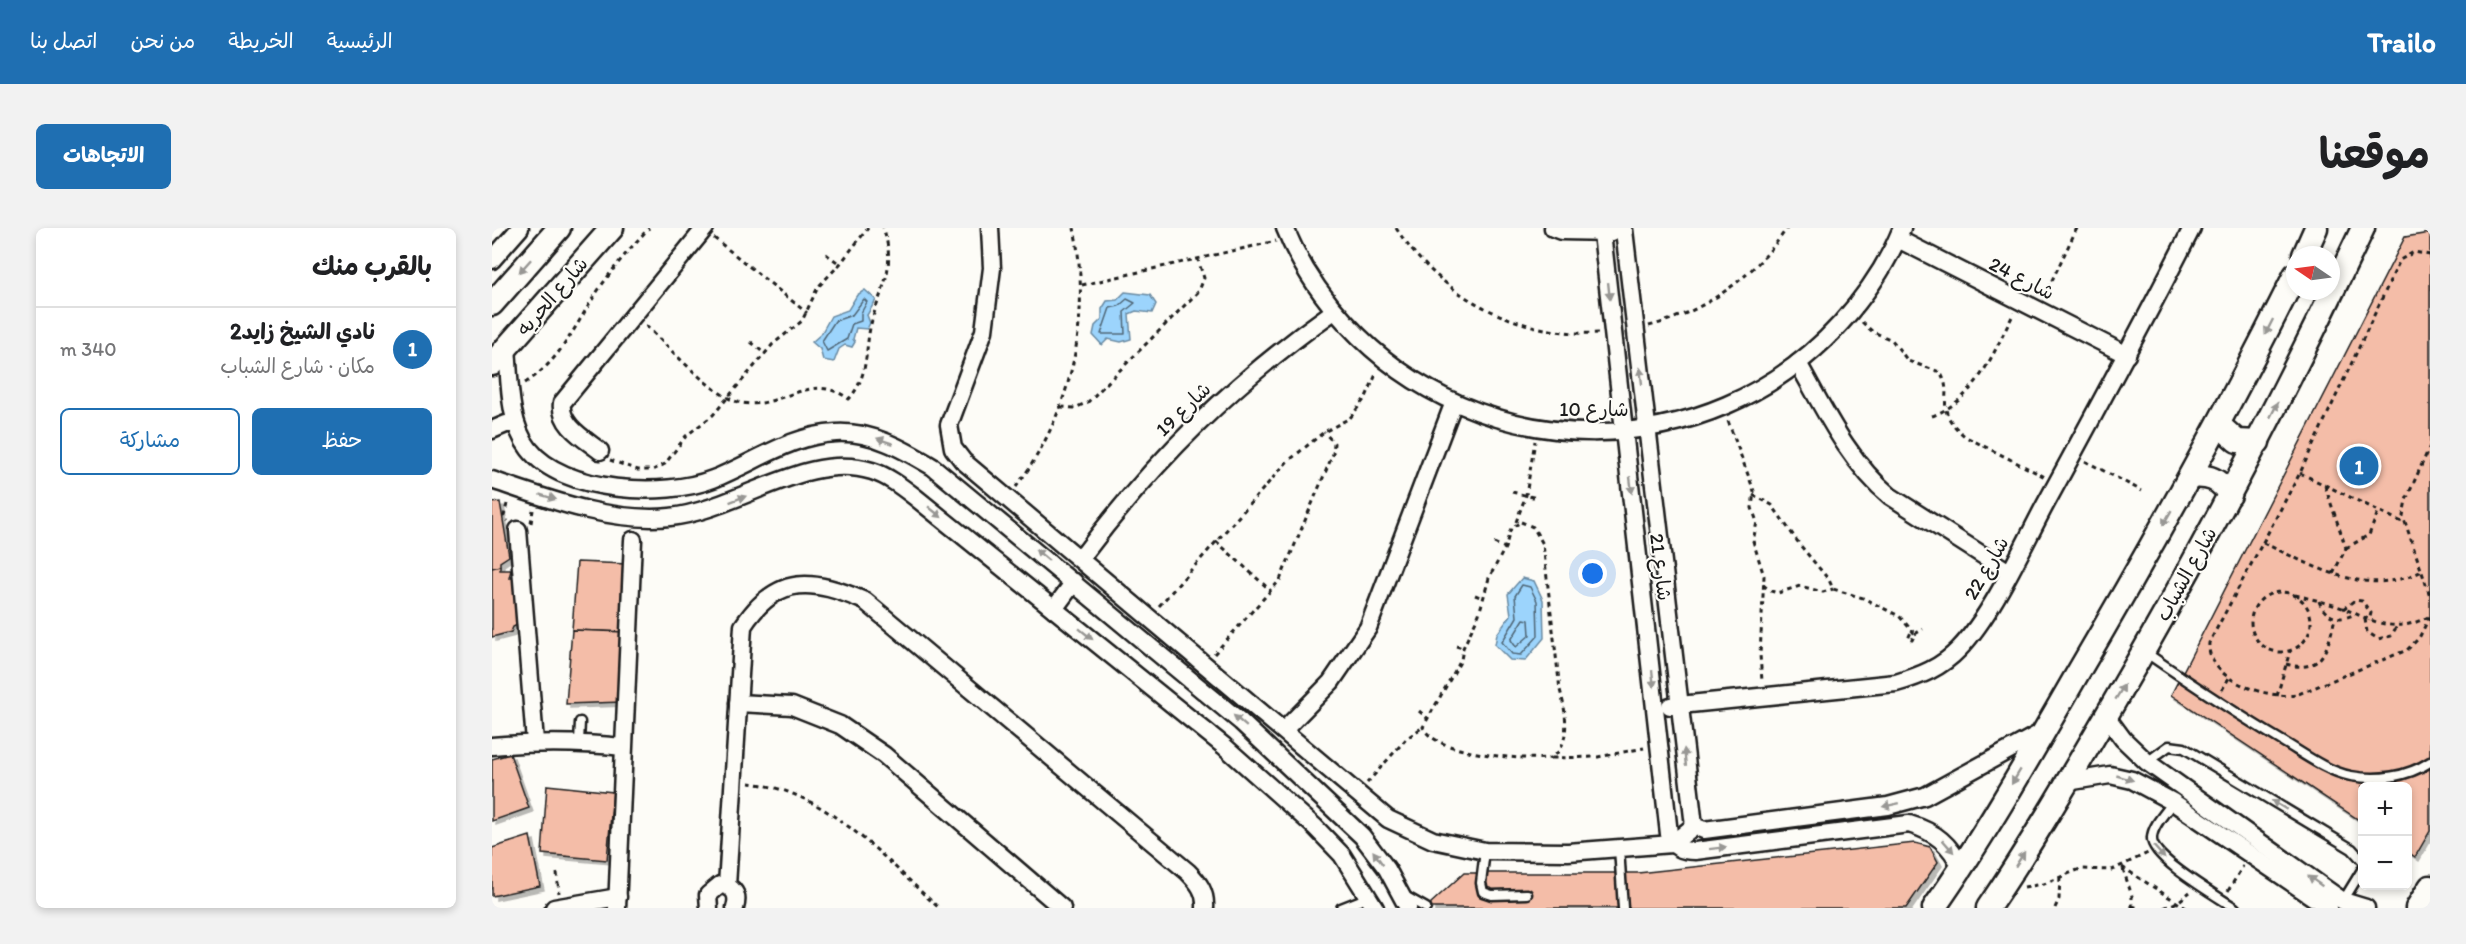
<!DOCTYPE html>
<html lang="ar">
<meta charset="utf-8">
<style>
:root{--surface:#fff;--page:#f2f2f2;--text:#202124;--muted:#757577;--line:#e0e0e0;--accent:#1f6fb2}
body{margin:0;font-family:Itim,"Playpen Sans Arabic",sans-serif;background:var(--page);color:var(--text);direction:rtl}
.controls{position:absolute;right:18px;bottom:18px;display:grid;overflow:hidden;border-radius:9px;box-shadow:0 3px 9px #0003}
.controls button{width:54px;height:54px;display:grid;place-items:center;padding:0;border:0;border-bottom:2px solid var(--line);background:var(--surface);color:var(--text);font:30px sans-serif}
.compass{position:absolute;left:1794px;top:18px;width:54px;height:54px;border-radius:50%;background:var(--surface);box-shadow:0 3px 9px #0003;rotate:283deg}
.you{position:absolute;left:1101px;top:346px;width:21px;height:21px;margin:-15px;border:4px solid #fff;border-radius:50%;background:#1a73e8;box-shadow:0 0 0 9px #1a73e833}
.badge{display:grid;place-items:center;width:39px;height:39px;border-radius:50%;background:var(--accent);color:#fff;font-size:20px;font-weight:700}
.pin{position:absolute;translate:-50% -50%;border:3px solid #fff;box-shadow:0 2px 6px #0006}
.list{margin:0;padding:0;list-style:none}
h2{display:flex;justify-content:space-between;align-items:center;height:78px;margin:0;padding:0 24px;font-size:26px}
h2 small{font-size:20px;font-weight:400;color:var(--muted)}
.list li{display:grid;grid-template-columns:39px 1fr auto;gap:18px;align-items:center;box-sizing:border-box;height:84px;padding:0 24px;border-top:2px solid var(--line)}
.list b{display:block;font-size:22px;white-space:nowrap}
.list p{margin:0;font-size:20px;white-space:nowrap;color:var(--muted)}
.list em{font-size:20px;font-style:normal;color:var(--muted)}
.actions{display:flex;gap:12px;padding:18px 24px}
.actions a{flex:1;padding:14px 0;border:2px solid var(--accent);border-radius:9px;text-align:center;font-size:21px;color:var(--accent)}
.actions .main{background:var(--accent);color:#fff}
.map{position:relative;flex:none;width:1938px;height:680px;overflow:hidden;direction:ltr;border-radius:9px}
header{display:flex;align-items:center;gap:36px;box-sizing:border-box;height:84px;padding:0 30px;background:var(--accent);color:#fff}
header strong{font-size:28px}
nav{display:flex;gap:33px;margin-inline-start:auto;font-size:21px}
.intro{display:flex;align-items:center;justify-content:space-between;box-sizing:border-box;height:144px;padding:0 36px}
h1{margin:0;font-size:42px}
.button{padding:15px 27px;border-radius:9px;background:var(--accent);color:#fff;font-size:21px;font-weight:700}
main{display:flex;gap:36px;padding:0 36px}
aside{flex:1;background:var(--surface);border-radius:9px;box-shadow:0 3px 9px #0003}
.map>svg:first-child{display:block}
</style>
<header>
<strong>Trailo</strong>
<nav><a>الرئيسية</a><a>الخريطة</a><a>من نحن</a><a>اتصل بنا</a></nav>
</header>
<div class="intro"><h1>موقعنا</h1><a class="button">الاتجاهات</a></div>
<main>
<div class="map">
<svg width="1938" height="680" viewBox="0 0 1938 680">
<defs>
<filter id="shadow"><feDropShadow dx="4" dy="4" stdDeviation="0" flood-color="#0004"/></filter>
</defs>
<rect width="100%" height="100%" fill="#fdfcf7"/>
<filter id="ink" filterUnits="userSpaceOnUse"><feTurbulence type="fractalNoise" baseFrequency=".0167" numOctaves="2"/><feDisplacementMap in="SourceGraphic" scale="12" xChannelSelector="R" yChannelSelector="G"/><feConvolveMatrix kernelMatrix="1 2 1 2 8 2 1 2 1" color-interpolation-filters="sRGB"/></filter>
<g filter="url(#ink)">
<g fill="#9cd4fc" stroke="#698aa2" stroke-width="1.5">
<polygon points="373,62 384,72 375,87 378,95 375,101 364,100 361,111 363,114 360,119 353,117 347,121 342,134 331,132 328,121 320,114 329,106 339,88 356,82 365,67"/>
<polygon points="633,64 658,67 664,76 660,85 644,83 637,86 639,111 629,114 616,111 610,117 601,107 603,98 610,91 610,81 615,73 625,72"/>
<polygon points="1030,350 1042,353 1051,372 1052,410 1033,433 1018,432 1003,417 1005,406 1019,387 1016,366"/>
</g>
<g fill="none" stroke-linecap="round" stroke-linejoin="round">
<g stroke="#4f6676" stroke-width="1.5">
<polygon points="372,71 375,74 369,85 369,93 360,96 355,111 335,123 330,113 343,93 360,87"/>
<polygon points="635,71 643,75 632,84 633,106 609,106 618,80 627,78"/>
<polygon points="1030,357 1038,359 1045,373 1046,408 1029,427 1020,426 1010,414 1025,389 1023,368"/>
<polygon points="1032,391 1037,392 1038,407 1024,419 1019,412"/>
</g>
</g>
<g fill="#f4bda8" stroke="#1c1c1c" stroke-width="1.5" filter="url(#shadow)">
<polygon points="1938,5 1938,603 1923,629 1916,624 1916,558 1870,558 1870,594 1679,467 1913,9"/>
<polygon points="8,274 17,328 8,334 8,338 0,340 0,275"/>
<polygon points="85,334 135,336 133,404 80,402"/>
<polygon points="8,338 8,342 19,342 17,350 25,350 27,396 21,399 19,404 0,409 0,340"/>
<polygon points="80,402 133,404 130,474 74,476"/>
<polygon points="18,526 37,580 0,593 0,531"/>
<polygon points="55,557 121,564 115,632 50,626"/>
<polygon points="38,608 48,658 0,668 0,620"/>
<polygon points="1423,615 1438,619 1446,634 1414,680 939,680 939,675 972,645 1146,645"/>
</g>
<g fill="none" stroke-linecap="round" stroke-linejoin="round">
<g stroke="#1c1c1c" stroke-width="13">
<g id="lane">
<path d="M1653,424C1698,455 1743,485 1790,513C1812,526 1834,543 1859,548C1886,553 1915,549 1938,534"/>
<polyline points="87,514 88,494"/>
<polyline points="1655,534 1677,518 1692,520 1860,621 1870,632"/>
<path d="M1681,574C1674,584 1660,598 1660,610C1658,630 1727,669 1743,680"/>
<polyline points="1127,620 1131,680"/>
<polyline points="993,623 989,655 991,664 1000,667 1035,666"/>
<polyline points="911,667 934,680"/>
<polyline points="1851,673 1870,642"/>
<polyline points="849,680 877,669"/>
</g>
</g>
<g stroke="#1c1c1c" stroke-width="21">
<g id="street">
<polyline points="498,0 500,40 492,103 457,197 461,220 471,233 896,591 941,612 993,623 1076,624 1180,616 1202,598"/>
<path d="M793,0C807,35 829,68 854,95C986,240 1217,241 1349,95C1374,67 1396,35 1410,0"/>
<polyline points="1061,0 1069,3 1120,4"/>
<polyline points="1132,2 1202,598 1212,602 1396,578 1433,568 1552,503"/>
<path d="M1110,5L1177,606C1181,620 1190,623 1203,623L1417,596C1444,604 1458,616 1470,641"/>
<polyline points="1406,11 1635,127"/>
<polyline points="0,32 28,0"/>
<path d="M15,120C18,152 16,194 37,221C71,265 173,270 221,251C262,235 299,207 344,205C380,203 411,221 441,239L749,494L870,608L895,641L916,680"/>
<path d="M1306,135C1332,181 1357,234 1398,268L1517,344"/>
<polyline points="0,202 14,196 24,196"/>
<path d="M108,223C93,211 67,197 70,175L213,0"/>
<path d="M0,252C56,271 118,295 178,289C245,282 316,222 380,243C396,248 410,259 423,269L732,518L823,599L850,627L883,680"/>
<polyline points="26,302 43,514"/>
<path d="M589,330C663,231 742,154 842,83"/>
<polyline points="562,381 582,354"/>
<polyline points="246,475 300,478 348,497 392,527 570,680"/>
<path d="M1178,478L1404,455C1428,448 1449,440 1467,421C1500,387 1530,320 1553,277C1603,185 1653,93 1700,0"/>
<polyline points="1614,488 1631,511 1655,534 1851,673 1874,680"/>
<polyline points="792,502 839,454 876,400 962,174"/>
<path d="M0,518C45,514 86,514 131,519"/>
<polyline points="1575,554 1618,547 1640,552 1681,574 1837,680"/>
<path d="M235,658L251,398C286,345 321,351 373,373L696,644C707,655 714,664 713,680"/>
<polyline points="62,680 126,669"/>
<polyline points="125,680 141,312"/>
<path d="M217,680L216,667L228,657C242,658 247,667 243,680"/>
</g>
</g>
<g stroke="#1c1c1c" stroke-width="27">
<g id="secondary">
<polyline points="1812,27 1824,0"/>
<polyline points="0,76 67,0"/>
<polyline points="0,136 120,0"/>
<polyline points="1727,197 1745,213 1766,214"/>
<path d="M1699,249C1717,247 1727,251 1738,267"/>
<path d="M1442,680C1494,606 1539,526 1584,448C1661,317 1735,184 1803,47"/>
<path d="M1496,680C1538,618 1575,555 1613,490C1706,331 1792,167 1871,0"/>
<polyline points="1925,680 1938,659"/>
</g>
</g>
<g stroke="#1c1c1c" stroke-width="3" stroke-dasharray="4.5 4.5" stroke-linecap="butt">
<path d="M904,0C946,67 1027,109 1106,105"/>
<polyline points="222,10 315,85"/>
<polyline points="334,26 348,36"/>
<path d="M1938,27L1922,24L1908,32L1808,245L1717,415C1714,451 1774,471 1804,467L1915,422L1927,410L1938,388"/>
<polyline points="590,57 784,13"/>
<polyline points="1552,69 1585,0"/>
<path d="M1370,94L1381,104L1400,112L1416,133L1448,144C1464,169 1438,180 1474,209L1553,249"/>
<path d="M154,98C175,117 220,167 246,174C287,185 316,141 357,171C376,149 373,127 378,100C387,61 406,43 391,0"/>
<path d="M1157,98C1213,84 1263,48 1295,0"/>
<polyline points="259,114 273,126"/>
<path d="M33,155C70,132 84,95 107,61C122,39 139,19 157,0"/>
<polyline points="569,179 583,180 596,174 707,63 712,50 706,32"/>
<path d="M1440,188C1485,171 1501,125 1522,85"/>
<polyline points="1236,193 1262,263 1260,280 1265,294 1261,313 1272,348 1268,427 1270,453"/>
<polyline points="1938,218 1914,272 1911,288 1938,368"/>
<polyline points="118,232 146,242 161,242 173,236 194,208 221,187 281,116 310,93 326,59 348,36 376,0"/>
<polyline points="1593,233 1650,263"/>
<polyline points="1808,245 1912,295"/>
<polyline points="1833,258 1854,320 1841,346"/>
<path d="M524,259C580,184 600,92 582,0"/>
<polyline points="1020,264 1045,270"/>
<polyline points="1261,267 1280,277 1308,317 1337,352 1341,361 1371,370 1407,388 1423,406 1420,412 1416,411 1419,404"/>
<polyline points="15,276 12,288 16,293"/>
<polyline points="1024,294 1034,267 1043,213"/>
<path d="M1029,294L1041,299L1051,316L1068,462C1074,483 1080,517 1059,530C1032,532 943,527 931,499L969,432L971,420L987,386L997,350L1013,320L1019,300Z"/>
<polyline points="39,295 41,282"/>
<polyline points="724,313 779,363"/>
<polyline points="1002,315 1013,320"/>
<path d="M1771,315C1823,338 1874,371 1930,343"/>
<polyline points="1854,320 1877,307 1886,284"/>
<polyline points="1271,357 1279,363 1286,365 1308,358 1331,364 1341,361"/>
<circle cx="1789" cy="394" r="30"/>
<polyline points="983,367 991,370"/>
<path d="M1803,367C1820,371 1837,375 1853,381C1885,395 1904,406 1938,388"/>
<path d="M1827,373C1833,390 1848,394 1863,386"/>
<polyline points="667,378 795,234 832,204 858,190 874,169 885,144"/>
<polyline points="1851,381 1863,372 1870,373 1879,385 1877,393"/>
<polyline points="1873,391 1875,404 1886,411 1899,408 1905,398"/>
<polyline points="1423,406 1431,401"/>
<polyline points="964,418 971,420"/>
<polyline points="722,426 788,352 841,226 842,215 832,204"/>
<path d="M1794,436C1832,447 1836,418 1843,390"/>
<polyline points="1730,462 1738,448"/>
<polyline points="1785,468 1798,423"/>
<polyline points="927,483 935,490"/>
<polyline points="1060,530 1106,529 1152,520"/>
<path d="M257,555C336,563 391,630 447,680"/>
<polyline points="875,555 915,510 931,499"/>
<polyline points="1630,639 1694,680"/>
<polyline points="1631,641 1640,668 1640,680"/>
<polyline points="65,645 67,665"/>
<polyline points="1532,659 1552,656 1588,641 1620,642 1656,625"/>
<polyline points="1736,663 1751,638"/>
<polyline points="1640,678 1648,680"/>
<polyline points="1563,680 1567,671 1568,648"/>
<polyline points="1672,680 1686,674 1698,664"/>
</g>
<use href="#lane" stroke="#fdfcf7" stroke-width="8"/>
<use href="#street" stroke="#fdfcf7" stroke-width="16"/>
<use href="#secondary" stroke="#fdfcf7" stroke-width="22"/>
</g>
<defs><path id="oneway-solid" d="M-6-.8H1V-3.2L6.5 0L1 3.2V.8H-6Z" transform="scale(1.5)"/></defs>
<g fill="#989794">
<use href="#oneway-solid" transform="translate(33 38) rotate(132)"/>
<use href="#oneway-solid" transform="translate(1117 63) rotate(84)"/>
<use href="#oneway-solid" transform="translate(1777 99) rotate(117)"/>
<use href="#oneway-solid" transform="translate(1149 148) rotate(-97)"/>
<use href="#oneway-solid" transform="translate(1782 182) rotate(-63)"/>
<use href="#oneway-solid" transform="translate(393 213) rotate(-161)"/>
<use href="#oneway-solid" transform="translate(1139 257) rotate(83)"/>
<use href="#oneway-solid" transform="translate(56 269) rotate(17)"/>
<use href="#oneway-solid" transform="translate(246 271) rotate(-20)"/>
<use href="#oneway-solid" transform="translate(443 284) rotate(39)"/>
<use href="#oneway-solid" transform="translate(1675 290) rotate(120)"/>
<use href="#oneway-solid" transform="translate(550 327) rotate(-140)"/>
<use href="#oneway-solid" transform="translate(594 406) rotate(39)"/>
<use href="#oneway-solid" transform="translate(1161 451) rotate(84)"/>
<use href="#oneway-solid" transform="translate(1628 464) rotate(-59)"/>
<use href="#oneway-solid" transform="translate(748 493) rotate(-139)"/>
<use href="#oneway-solid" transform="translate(1193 529) rotate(-96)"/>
<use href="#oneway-solid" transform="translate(1524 549) rotate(121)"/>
<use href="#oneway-solid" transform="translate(1633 550) rotate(16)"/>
<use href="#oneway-solid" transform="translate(1399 577) rotate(168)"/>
<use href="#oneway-solid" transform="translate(1787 577) rotate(-149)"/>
<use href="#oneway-solid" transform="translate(1456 618) rotate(49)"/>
<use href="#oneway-solid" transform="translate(1226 620) rotate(-7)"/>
<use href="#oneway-solid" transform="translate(1667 624) rotate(48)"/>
<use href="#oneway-solid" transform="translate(886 630) rotate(-126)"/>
<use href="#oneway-solid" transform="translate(1528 631) rotate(-57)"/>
<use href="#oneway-solid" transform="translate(1823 653) rotate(-145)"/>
</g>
</g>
<g text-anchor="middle" stroke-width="4.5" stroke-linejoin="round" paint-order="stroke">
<g font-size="20" fill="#1c1c1c" stroke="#fdfcf7">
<text transform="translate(1530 50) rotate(27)" y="7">شارع 24</text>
<text transform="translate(60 68) rotate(-49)" y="7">شارع الحريه</text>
<text transform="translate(691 181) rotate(-44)" y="7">شارع 19</text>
<text x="1102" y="188">شارع 10</text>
<text transform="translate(1169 339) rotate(83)" y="7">شارع 21</text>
<text transform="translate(1494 340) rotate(-60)" y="7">شارع 22</text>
<text transform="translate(1694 346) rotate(-61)" y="7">شارع الشباب</text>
</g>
</g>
</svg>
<div class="controls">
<button>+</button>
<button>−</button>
</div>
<svg class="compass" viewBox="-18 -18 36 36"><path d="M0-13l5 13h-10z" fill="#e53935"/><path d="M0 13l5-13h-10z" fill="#757577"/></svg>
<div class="you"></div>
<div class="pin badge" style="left:1867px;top:238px">1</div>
</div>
<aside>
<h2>بالقرب منك<small></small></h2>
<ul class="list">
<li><span class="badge">1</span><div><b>نادي الشيخ زايد2</b><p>مكان · شارع الشباب</p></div><em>340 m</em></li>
</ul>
<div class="actions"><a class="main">حفظ</a><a>مشاركة</a></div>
</aside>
</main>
